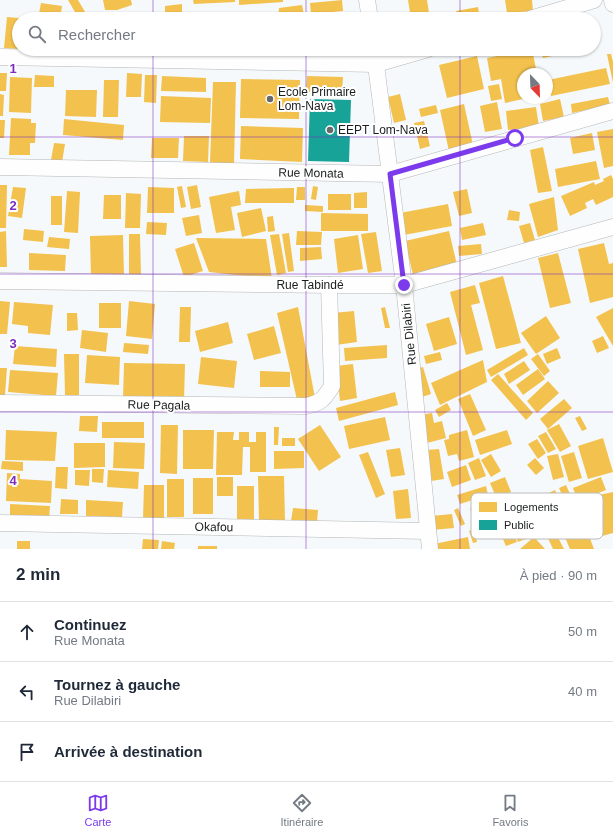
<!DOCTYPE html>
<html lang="fr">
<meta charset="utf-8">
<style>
:root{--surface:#fff;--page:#f2f2f3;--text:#1f2937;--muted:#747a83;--line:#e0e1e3;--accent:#7c3aed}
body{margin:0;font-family:Arial,sans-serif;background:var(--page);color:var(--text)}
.compass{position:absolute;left:517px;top:68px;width:36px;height:36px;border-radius:50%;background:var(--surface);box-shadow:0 1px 3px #0004;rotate:157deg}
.stop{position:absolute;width:12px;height:12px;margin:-9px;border:3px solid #7c3aed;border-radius:50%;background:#fff}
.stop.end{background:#7c3aed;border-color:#fff;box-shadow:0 1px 4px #0008}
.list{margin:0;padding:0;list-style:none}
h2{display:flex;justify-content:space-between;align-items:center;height:52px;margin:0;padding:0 16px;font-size:17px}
h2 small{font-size:13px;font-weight:400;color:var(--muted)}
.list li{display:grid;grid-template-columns:26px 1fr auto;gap:12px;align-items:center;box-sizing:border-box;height:60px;padding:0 16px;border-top:1px solid var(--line)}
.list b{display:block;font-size:15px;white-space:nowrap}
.list p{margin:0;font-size:13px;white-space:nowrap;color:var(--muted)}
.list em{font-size:13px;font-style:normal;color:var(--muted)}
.icon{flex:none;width:22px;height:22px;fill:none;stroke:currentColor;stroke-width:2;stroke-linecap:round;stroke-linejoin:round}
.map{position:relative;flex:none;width:613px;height:549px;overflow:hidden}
.search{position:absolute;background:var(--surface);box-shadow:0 1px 3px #0004;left:12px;right:12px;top:12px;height:44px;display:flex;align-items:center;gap:10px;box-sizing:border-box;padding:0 14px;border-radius:22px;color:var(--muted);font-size:15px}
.sheet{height:232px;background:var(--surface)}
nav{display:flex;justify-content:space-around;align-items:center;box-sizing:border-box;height:56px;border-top:1px solid var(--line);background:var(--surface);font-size:11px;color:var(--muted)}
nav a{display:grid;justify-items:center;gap:2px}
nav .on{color:var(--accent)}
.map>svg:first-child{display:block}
</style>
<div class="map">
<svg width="613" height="549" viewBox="0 0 613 549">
<rect width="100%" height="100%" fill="#f6f9fb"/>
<g fill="#f2c14e">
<polygon points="68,0 78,0 88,17 83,19 79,19"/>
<polygon points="103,0 131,0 132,5 117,10 105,10"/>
<polygon points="193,0 235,0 235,2 194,4"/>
<polygon points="239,0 283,0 283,2 239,5"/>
<polygon points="342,0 343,11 311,14 310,3"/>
<polygon points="408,0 427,0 430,19 411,19"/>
<polygon points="505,0 532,0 533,11 507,13"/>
<polygon points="41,3 62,6 60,19 38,19"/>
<polygon points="182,4 182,12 165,14 165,6"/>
<polygon points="302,5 305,19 278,19 279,8"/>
<polygon points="478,7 480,19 457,19 456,11"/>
<polygon points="452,12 452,19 438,19 437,13"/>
<polygon points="199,13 199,19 184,19 184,14"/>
<polygon points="7,17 19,18 19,49 4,48"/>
<polygon points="532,49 537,74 523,74 523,99 505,103 501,79 491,81 487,58"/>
<polygon points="541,49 571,49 571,52 543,58"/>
<polygon points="607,54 611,54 613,62 613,83"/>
<polygon points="477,56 484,89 447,98 439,65"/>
<polygon points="606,68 610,84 551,96 548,80"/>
<polygon points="0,73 7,73 6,91 0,91"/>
<polygon points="127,73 142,74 141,97 126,97"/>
<polygon points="35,75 54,76 54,87 34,87"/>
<polygon points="145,75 157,75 156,103 144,102"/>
<polygon points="162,76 206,78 206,92 161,91"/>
<polygon points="307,76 343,77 342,93 306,92"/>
<polygon points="10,77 32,78 31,113 9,112"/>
<polygon points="241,79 300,80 299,119 240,118"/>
<polygon points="104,80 119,80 118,117 103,117"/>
<polygon points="213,82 236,82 234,164 210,163"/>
<polygon points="499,84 502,99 491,101 488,86"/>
<polygon points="66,90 97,90 96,117 65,116"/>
<polygon points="0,94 4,95 3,116 0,116"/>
<polygon points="400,94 406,120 394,123 388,97"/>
<polygon points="161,96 211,98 210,123 160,122"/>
<polygon points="608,97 610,105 572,113 571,104"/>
<polygon points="560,99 564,117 543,121 540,104"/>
<polygon points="497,102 502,129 485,132 480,106"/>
<polygon points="464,104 473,145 449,151 440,110"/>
<polygon points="436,105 438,113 421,117 419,109"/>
<polygon points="536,107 539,127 508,130 506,111"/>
<polygon points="11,118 31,119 31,123 36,123 35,143 30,143 30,155 9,155"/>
<polygon points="64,119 124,125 123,140 63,135"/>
<polygon points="0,120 5,120 4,138 0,138"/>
<polygon points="424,121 430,146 420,149 414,123"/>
<polygon points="241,126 303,128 302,162 240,159"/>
<polygon points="613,129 613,166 604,168 597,132"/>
<polygon points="592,133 595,150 573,154 570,138"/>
<polygon points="184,136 209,136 208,162 183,161"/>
<polygon points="152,138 179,138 178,158 151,158"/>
<polygon points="54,143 65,144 62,162 51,160"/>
<polygon points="543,147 552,191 538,193 530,150"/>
<polygon points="596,161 600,179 558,187 555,169"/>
<polygon points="611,175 613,179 613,197 596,205 593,199 585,203 587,208 570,216 561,196 594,182 595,185 604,181 603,179"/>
<polygon points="0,185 7,185 6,228 0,228"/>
<polygon points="197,185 201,207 191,209 187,187"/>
<polygon points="182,186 186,207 181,208 177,187"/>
<polygon points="313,186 318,187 316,200 311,199"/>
<polygon points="13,187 26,188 22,218 8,216"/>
<polygon points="148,187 174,188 174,213 147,213"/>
<polygon points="297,187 305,187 305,200 296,200"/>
<polygon points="294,188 294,203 245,203 246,189"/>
<polygon points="467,189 472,213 459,216 453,192"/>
<polygon points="67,191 80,192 78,233 64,232"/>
<polygon points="239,191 241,205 231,207 235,230 216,233 209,197"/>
<polygon points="367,192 367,208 354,208 354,193"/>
<polygon points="126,193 141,194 140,228 125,228"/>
<rect x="328" y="194" width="23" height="16"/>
<polygon points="104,195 121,195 121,219 103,219"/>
<rect x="51" y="196" width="11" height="29"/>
<polygon points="554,197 558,230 538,237 529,204"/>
<polygon points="448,204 452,226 404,235 400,213"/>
<polygon points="305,205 323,206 323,212 305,211"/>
<polygon points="261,208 266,231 242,237 237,213"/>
<polygon points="509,210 520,212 519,221 507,220"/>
<polygon points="321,213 368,214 368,231 321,231"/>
<polygon points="199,215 202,233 186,236 182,218"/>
<polygon points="273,216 275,231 268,232 267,217"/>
<polygon points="147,222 167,223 166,235 146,234"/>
<polygon points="483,223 486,235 462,240 460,228"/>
<polygon points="530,223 535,240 524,243 519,226"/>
<polygon points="24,229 44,231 43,242 23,240"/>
<polygon points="6,231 7,267 0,267 0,232"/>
<polygon points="297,231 322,232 321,245 296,245"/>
<polygon points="449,231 457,265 413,275 405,241"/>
<polygon points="376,232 382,271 368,273 361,234"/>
<polygon points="289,233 294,271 288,272 282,234"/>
<polygon points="129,234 140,234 141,275 129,275"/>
<polygon points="279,234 286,273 277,275 270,235"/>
<polygon points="123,235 124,276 91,277 90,236"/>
<polygon points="358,235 363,269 338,273 334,239"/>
<polygon points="49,237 70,239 69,249 47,247"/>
<polygon points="196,238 266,239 272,279 209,272"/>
<polygon points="194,243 203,271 184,277 175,249"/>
<polygon points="604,243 609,264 613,263 613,297 590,303 578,249"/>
<polygon points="481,244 482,254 459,256 458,246"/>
<polygon points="321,247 322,259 300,261 300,248"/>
<polygon points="29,253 66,255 65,271 29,270"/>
<polygon points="558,253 571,303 550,308 538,258"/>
<polygon points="503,276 521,343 496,349 479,283"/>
<polygon points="475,285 480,303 471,305 483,350 466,355 450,292"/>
<polygon points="0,301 10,302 7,334 0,334"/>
<polygon points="129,301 155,304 152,339 126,336"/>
<polygon points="14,302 53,305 50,335 28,333 28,326 12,324"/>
<rect x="99" y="303" width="22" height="25"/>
<polygon points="180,307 191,307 190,342 179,342"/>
<polygon points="298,307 315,398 297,400 277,313"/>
<polygon points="385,307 390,328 385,328 381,308"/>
<polygon points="613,308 613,346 596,317"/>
<polygon points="354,311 357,342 336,345 333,313"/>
<polygon points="67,313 77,313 78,330 67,331"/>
<polygon points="546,316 560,338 536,354 521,333"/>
<polygon points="449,317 457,344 434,351 426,324"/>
<polygon points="228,322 233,343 200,352 195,331"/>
<polygon points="274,326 281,353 254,360 247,334"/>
<polygon points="82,330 108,333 106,352 80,348"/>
<polygon points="603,336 609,348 597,353 592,341"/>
<polygon points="124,343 149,345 148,354 123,352"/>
<polygon points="387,345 387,358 345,361 344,348"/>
<polygon points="15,346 57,349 56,367 13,364"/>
<polygon points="524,348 528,355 491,377 487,370"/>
<polygon points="557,348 561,358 547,364 543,354"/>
<polygon points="440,352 442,360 426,364 424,356"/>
<polygon points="64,354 79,354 79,395 65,395"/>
<polygon points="538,354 550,371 544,376 531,359"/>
<polygon points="87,355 120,357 119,385 85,383"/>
<polygon points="201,357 237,361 234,388 198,384"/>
<polygon points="483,360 487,382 440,405 431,383"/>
<polygon points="524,361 530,370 509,384 504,374"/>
<polygon points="124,363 185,364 184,400 123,399"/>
<polygon points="353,364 357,398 340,401 336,366"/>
<polygon points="423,367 431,394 422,397 415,369"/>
<polygon points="0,368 7,368 5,395 0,395"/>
<polygon points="538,369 545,379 523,395 516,385"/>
<polygon points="10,370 58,373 56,396 8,392"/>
<polygon points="260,371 290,372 290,387 260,387"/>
<polygon points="498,374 533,413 526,420 491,380"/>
<polygon points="548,381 559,393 537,413 527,401"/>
<polygon points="395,392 398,405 339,421 336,408"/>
<polygon points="470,394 486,430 473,436 458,399"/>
<polygon points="564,399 572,408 548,429 540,419"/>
<polygon points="447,403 451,410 439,417 435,410"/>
<polygon points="432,413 434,423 442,421 446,438 427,443 420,415"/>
<polygon points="80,416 98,416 97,432 79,431"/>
<polygon points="580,416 587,429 582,431 575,418"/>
<polygon points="385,417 390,440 349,449 344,426"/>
<rect x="102" y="422" width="42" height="16"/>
<polygon points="559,424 571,446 560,452 547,430"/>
<polygon points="161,425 178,425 177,474 160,473"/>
<polygon points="320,425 341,457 319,471 298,439"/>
<polygon points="274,427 279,427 278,445 274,445"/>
<polygon points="6,430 57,432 55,461 5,460"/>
<polygon points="183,430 214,430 213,469 183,469"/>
<polygon points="467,430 474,457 459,461 457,454 448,456 444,440 449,439 449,435"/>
<polygon points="507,430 512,444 480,455 475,440"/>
<polygon points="217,432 234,432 233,440 239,440 239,432 249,432 249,442 256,442 256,432 266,432 266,472 250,472 250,447 243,447 242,475 216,475"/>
<polygon points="546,432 556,449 548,453 538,436"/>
<rect x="282" y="438" width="13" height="8"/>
<polygon points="603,438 613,472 588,479 578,446"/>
<polygon points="537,439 546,453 538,459 528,444"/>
<polygon points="114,442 145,443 144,469 113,468"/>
<polygon points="74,443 105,443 105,467 74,468"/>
<polygon points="400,448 405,475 391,477 386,450"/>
<polygon points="439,449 444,479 431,481 427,450"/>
<polygon points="274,451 304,451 304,468 274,469"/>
<polygon points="368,452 385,494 376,498 359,455"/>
<polygon points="574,452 582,478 569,482 561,456"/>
<polygon points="491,454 501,471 491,477 481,460"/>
<polygon points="558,454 564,477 553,480 547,456"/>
<polygon points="479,458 486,476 475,480 468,463"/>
<polygon points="535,458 544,468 536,475 527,465"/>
<polygon points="2,461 23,462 23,471 1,469"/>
<polygon points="466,465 471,480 452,487 447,472"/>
<polygon points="56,467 68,467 67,489 55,488"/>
<polygon points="92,469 104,469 103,483 92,482"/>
<polygon points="75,470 90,470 89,486 75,485"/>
<polygon points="108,470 139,472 138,489 107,487"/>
<polygon points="7,473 20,474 20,479 52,481 51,503 6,501"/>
<polygon points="258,476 284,476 285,521 259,522"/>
<rect x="217" y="477" width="16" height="19"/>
<polygon points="505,477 511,492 496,497 490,483"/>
<polygon points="601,477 606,490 578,501 573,488"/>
<rect x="193" y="478" width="20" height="36"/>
<rect x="167" y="479" width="17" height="38"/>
<polygon points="144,485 164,485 164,520 143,520"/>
<polygon points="566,485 570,494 563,497 559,488"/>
<rect x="237" y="486" width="17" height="36"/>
<polygon points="486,486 488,495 460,504 457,495"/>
<polygon points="408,489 411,518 396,519 393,491"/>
<polygon points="555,490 559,499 546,506 541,497"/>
<polygon points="613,492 613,533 602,536 594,496"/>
<polygon points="61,499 78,500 78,514 60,514"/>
<polygon points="86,500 123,502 122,517 86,516"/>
<polygon points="493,502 497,516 474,522 470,508"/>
<polygon points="10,504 50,506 49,520 10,519"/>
<polygon points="578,507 594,549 570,549 564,535 575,531 567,512"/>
<polygon points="293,508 318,510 317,523 291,521"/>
<polygon points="458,508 465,524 461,526 454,510"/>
<polygon points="452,514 454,528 432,530 431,516"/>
<polygon points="525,516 533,536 518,542 510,522"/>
<polygon points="508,521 517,542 506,546 497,525"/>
<polygon points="473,529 477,542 473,543 469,531"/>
<polygon points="554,530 564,549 553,549 546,534"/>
<polygon points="468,537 470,549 435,549 434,544"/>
<polygon points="534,537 545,549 520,549"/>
<polygon points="143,539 159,540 158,549 142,549"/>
<rect x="17" y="541" width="13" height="8"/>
<polygon points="162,541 175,543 174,549 161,549"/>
<rect x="198" y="546" width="19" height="3"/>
</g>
<polygon fill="#17a398" points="310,99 351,100 349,162 308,161"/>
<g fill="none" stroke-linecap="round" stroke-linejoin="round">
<g stroke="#b4b6b7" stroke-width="17">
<g id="minor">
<polyline points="367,0 370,19"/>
<polyline points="612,0 613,4"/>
<polyline points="530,19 594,0"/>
<polyline points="374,49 404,285 430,549"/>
<polyline points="0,57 376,64 428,49"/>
<polyline points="0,167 390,174 613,111"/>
<polyline points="0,281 329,285 404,285 613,227"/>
<path d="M0,403L306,406C321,403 324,399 332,386L329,285"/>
<polyline points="0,523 428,531"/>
</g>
</g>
<use href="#minor" stroke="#fefefe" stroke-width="16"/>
</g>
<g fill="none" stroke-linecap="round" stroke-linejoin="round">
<polyline stroke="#7c3aed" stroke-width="5" points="404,285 390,174 515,138"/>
</g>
<path fill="none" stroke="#7b2cbf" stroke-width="1" stroke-opacity="0.55" d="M153,0V19M306,0V19M460,0V19M153,49V549M306,49V549M460,49V549M0,137H613M0,274H613M0,412H613"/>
<g fill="#67696b" stroke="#fff" stroke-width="1.5">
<circle cx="270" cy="99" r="4"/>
<circle cx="330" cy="130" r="4"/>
</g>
<g text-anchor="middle" stroke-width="4" stroke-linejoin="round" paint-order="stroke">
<g font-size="12" fill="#1a1c1d" stroke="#fff" text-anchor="start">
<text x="278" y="96">Ecole Primaire<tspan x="278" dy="14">Lom-Nava</tspan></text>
<text x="338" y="134">EEPT Lom-Nava</text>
</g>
<g font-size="12" fill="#1a1c1d" stroke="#fff">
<text transform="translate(311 173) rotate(1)" y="4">Rue Monata</text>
<text x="310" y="289">Rue Tabindé</text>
<text transform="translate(409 334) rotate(-96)" y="4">Rue Dilabiri</text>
<text transform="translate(159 405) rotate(1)" y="4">Rue Pagala</text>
<text transform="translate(214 527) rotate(1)" y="4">Okafou</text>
</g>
</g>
<rect x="471" y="493" width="132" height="46" rx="6" fill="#fff" stroke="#babbbb" stroke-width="1"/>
<rect x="479" y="502" width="18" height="10" fill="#f2c14e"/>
<rect x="479" y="520" width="18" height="10" fill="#17a398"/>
<g font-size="11" fill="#1a1c1d">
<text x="504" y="511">Logements</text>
<text x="504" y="529">Public</text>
</g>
<g font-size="13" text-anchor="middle" font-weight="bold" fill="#7b2cbf" stroke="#fff" stroke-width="4" stroke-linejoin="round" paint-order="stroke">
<text x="13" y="73">1</text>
<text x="13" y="210">2</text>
<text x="13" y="348">3</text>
<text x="13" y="485">4</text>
</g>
</svg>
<svg class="compass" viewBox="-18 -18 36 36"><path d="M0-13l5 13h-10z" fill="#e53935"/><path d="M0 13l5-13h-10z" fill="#747a83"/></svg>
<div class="stop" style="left:515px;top:138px"></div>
<div class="stop end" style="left:404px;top:285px"></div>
<div class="search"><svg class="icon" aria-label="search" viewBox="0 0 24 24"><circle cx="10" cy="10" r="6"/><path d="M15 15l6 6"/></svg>Rechercher</div>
</div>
<section class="sheet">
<h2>2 min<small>À pied · 90 m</small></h2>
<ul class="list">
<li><svg class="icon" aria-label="ahead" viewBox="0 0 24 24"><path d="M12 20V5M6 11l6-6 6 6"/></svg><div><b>Continuez</b><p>Rue Monata</p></div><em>50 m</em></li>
<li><svg class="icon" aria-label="left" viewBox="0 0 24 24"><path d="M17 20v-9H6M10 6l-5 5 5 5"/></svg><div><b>Tournez à gauche</b><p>Rue Dilabiri</p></div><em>40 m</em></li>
<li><svg class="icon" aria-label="arrive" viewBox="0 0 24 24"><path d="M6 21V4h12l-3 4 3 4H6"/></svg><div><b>Arrivée à destination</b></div></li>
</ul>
</section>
<nav>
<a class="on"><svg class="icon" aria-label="map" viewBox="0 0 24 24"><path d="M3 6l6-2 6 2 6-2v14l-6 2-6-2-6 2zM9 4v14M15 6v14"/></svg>Carte</a>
<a><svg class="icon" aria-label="directions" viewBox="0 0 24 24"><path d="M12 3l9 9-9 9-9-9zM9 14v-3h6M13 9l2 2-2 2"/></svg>Itinéraire</a>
<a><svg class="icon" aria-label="saved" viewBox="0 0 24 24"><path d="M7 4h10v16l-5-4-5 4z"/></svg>Favoris</a>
</nav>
